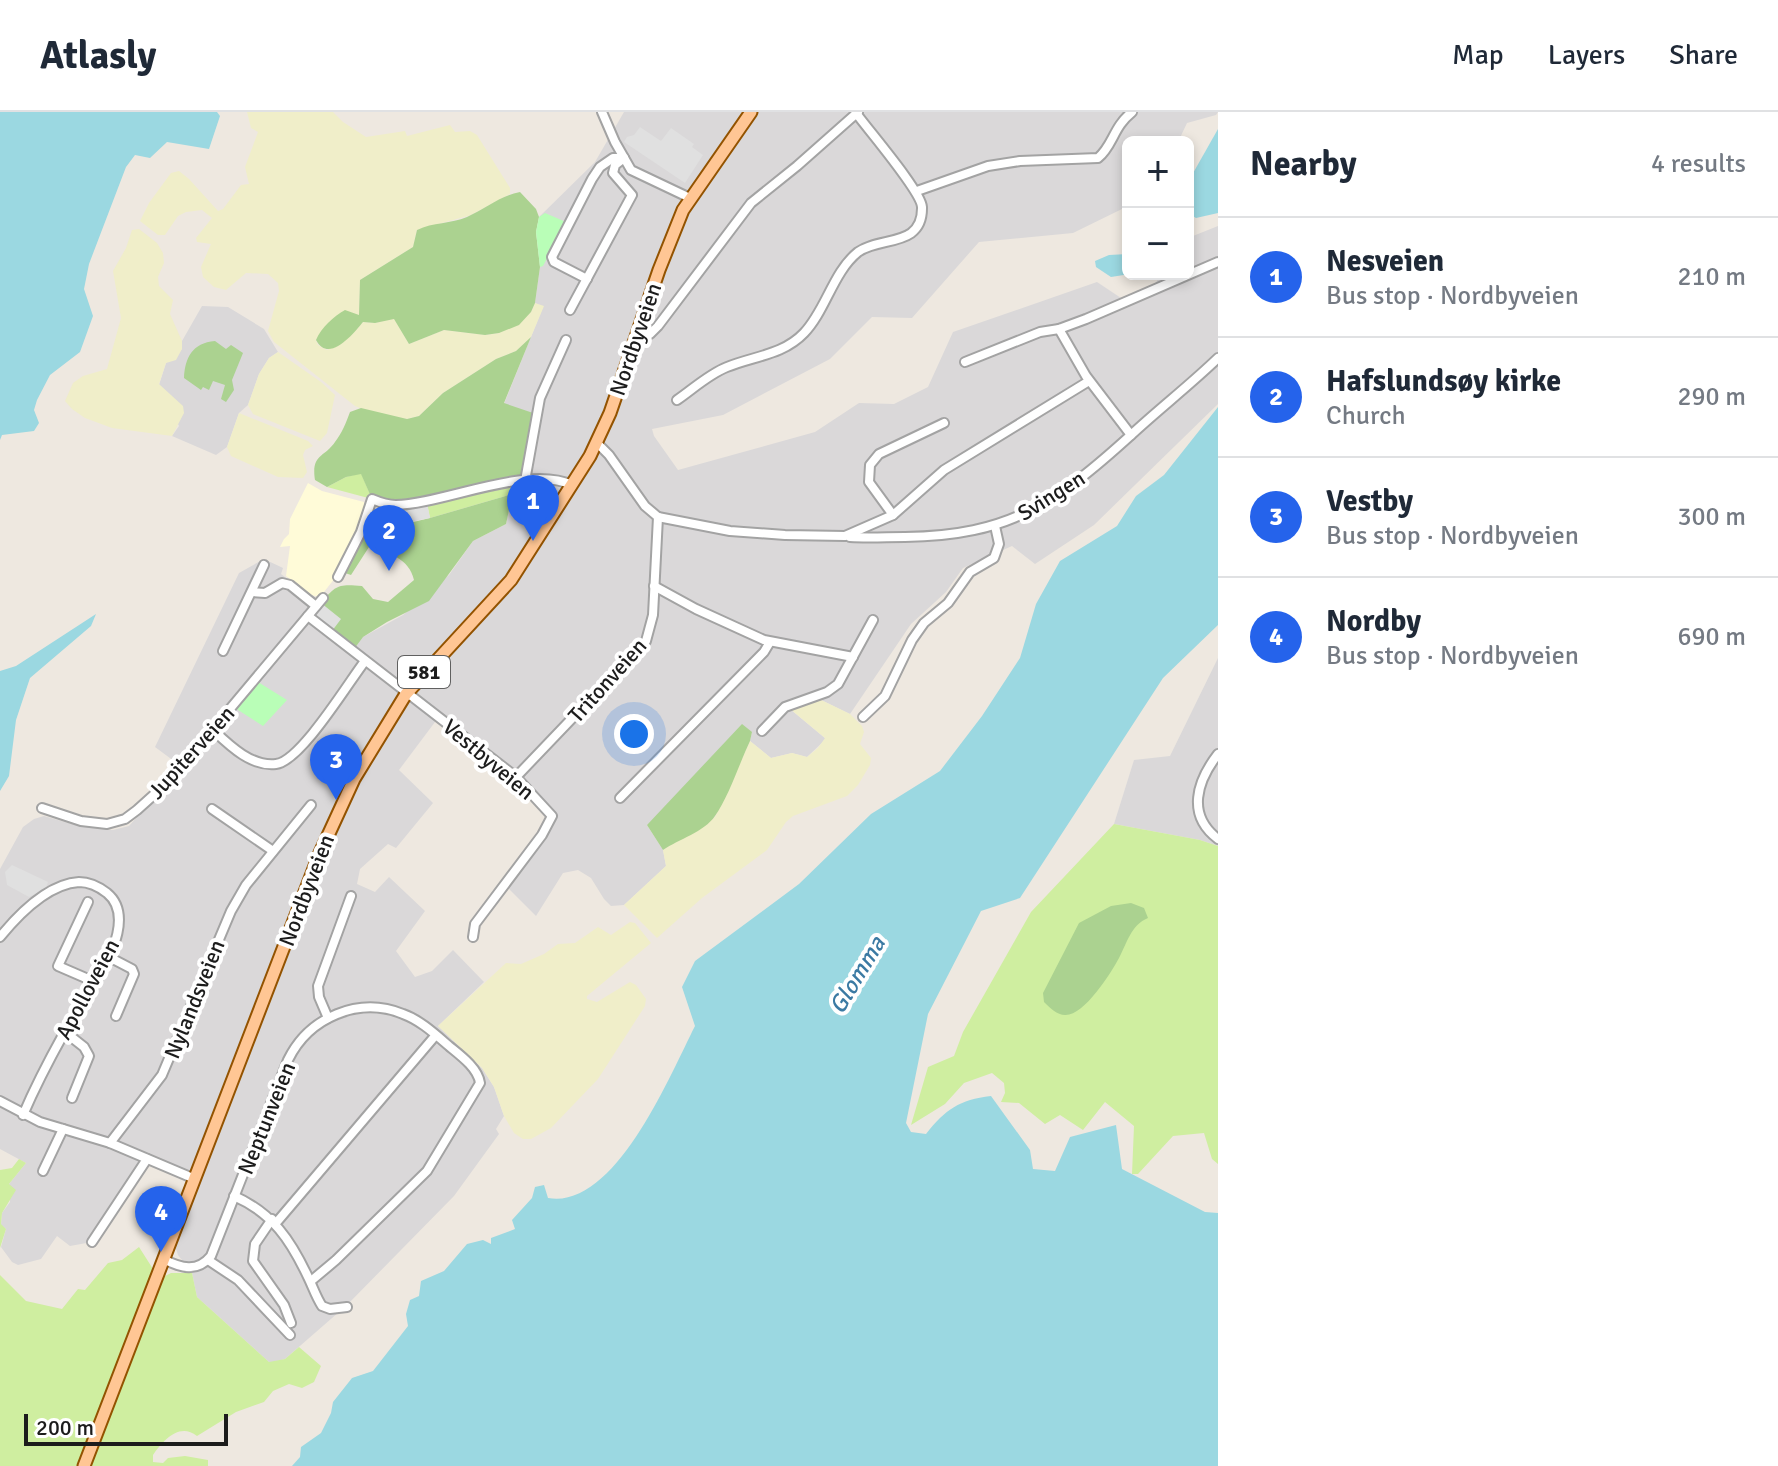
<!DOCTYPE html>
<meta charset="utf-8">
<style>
:root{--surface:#fff;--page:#f6f6f7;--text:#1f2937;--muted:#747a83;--line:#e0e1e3;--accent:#2563eb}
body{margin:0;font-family:Signika,sans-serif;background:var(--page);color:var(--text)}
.controls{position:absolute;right:24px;top:24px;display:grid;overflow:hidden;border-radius:12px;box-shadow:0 4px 12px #0003}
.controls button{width:72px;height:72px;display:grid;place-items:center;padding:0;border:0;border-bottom:2px solid var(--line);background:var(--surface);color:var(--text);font:40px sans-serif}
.scale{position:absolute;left:24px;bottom:20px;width:204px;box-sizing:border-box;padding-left:8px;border:4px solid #1c1c1c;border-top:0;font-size:22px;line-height:28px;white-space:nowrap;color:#1c1c1c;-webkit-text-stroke:6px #fff;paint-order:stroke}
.you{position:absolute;left:634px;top:622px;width:28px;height:28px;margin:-20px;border:6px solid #fff;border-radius:50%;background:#1a73e8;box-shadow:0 0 0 12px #1a73e833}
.badge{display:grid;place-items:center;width:52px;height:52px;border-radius:50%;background:var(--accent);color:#fff;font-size:26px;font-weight:700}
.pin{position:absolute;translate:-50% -66px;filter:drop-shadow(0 2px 4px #0008)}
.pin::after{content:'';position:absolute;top:42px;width:28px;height:24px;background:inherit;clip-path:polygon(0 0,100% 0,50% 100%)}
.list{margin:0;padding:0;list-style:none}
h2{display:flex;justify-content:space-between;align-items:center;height:104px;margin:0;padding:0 32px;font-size:34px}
h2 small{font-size:26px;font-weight:400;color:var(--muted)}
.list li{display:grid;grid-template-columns:52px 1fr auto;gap:24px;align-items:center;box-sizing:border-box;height:120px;padding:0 32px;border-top:2px solid var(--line)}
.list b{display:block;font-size:30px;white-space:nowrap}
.list p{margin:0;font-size:26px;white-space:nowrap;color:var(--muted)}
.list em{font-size:26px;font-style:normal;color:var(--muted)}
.map{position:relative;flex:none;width:1218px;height:1354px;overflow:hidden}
header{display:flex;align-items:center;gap:48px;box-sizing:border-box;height:112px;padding:0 40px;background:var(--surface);border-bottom:2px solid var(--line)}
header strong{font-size:38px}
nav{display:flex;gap:44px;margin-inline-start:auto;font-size:28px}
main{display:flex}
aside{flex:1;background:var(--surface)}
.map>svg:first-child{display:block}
</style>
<header>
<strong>Atlasly</strong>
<nav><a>Map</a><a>Layers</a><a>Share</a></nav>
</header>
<main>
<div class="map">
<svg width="1218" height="1354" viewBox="0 0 1218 1354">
<rect width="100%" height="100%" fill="#eee8e0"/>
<g fill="#dad8d9">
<polygon points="624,0 1218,0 1216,3 1187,11 1178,30 1128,30 1128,92 1122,97 1073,121 979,130 912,206 872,205 830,247 723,303 652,317 654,324 678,358 815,320 859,291 894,292 928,275 953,220 1097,170 1124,188 1154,174 1161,162 1188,162 1188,126 1218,114 1218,292 1094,413 1035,452 1012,434 963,456 946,480 911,512 850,602 817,586 790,597 826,627 807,645 792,641 771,646 750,629 752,620 647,713 663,738 666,754 624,793 611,794 604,787 591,766 578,758 563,761 536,804 505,773 552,704 516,665 438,606 399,658 433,691 396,736 388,732 360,757 357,772 375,780 389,765 425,799 396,839 415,865 432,859 453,838 484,870 438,914 482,956 494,975 504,1004 496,1017 499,1022 454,1084 347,1193 285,1247 270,1251 197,1185 192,1161 178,1143 172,1124 194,1067 147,1047 92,1130 70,1134 57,1124 41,1147 18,1153 12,1150 1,1135 6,1117 1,1113 2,1101 10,1090 9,1072 26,1051 0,1037 0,757 23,715 34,707 44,704 79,714 113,718 129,714 182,655 155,635 239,461 264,447 283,456 281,462 363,525 403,503 449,463 473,429 506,412 509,398 526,389 523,379 525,369 504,292 543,195 535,191 540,155 539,105 595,50"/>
<polygon points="202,194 228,195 264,217 278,240 269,246 259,262 248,293 239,301 227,335 216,343 172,324 179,314 159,273 166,251 182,237 182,229"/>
<polygon points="1218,546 1218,734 1200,728 1114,712 1134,648 1170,644"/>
</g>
<polygon fill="#fffbd8" points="308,371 322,379 364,390 364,399 356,423 335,466 320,485 311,483 286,464 290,434 280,435 284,427 289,422 290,407"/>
<g fill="#f0eec9">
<polygon points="247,0 333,0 343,10 366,25 405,19 407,24 450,13 455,20 470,19 477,23 510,76 510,82 471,103 417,118 413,135 360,168 359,203 353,203 316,228 318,233 327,238 357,217 363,210 375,211 394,206 409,232 444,218 486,223 499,221 531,200 535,191 544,194 531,225 516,239 496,247 443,281 419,304 407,307 370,300 355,294 274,230 268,219 279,179 278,171 268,162 246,161 226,178 214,175 203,165 201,155 211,132 197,130 196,126 212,106 202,98 186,100 178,104 165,123 158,123 140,109 149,91 171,61 179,59 189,67 218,99 223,97 241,73 249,72 245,55 258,20 251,16"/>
<polygon points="139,117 157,131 163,141 164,151 158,165 159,174 173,188 170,202 182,229 182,237 176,248 166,251 159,272 183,294 184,301 172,324 112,316 85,306 72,297 65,289 73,271 83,264 107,257 121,206 113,159 126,136 132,118"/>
<polygon points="278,240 321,270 335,283 327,321 320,329 253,302 248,293 259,262 269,246"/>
<polygon points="239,301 308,329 313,334 305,338 303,343 307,360 303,366 278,365 231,344 227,335"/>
<polygon points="817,586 850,602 862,614 864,620 860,632 871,646 870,653 858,673 847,684 793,704 786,710 767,738 702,786 657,826 624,793 666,754 663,738 681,726 697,719 715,705 750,629 771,646 792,641 807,645 818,636 825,626 789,596"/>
<polygon points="630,810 635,811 651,831 587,884 587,887 597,890 630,870 636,873 646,887 645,894 598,967 551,1016 531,1027 523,1027 514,1021 504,1004 494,975 482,956 438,914 506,851 521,852 544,842 558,832 575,831 598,815 611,823"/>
</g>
<g fill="#cfeea0">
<polygon points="361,361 372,387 327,375 346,365"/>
<polygon points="525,373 523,379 430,406 427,391"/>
<polygon points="1114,712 1200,728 1218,734 1218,1052 1212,1047 1204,1021 1173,1024 1138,1062 1132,1062 1134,1014 1105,990 1083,1018 1060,1003 1045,1012 1019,991 1001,990 1005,981 1004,971 992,961 964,971 945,992 911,1013 928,955 954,944 963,920 1031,800"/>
<polygon points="19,1047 26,1051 9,1072 16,1078 2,1101 1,1112 6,1117 0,1136 0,1058 12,1056"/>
<polygon points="139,1135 153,1157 149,1173 79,1354 0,1354 0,1163 26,1189 62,1197 78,1177 85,1178 108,1151 122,1148"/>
<path d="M171,1161H192L197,1185L269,1250L285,1247L299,1235L321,1254L314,1270L302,1276L289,1272L273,1279L264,1290L236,1300L197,1324C179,1310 163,1329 153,1343V1350L163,1351L168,1346L185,1344L208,1348V1354H88L161,1166Z"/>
</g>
<g fill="#abd290">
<path d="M520,80L536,97L539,105L536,120L540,155L535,191L531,200L519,213L499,221L485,223L444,218L409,232L394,207L375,211L363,210C353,222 329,252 316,228C321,216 334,204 345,198L359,203L360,168L413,135L417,118C433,110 451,112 467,105C485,97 500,84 520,80Z"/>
<path d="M531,225L504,291L536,302L525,369L398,393L372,387L361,362L346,365L327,375L315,368C311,342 324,346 335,330C342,321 346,311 350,300L361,296L407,307L419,304L443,281L496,247L516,239Z"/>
<path d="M215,229L226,237L231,233L243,241L232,268L234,278L226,290L221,287L225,273L213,269L209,278L203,275L201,278L184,266C185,246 192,231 215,229Z"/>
<path d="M523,379L526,389L509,398L506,412L473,429L429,489L387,510L363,525L354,537L332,519L321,491C336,473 338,472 362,474L373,487L388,490L414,468C409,446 389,441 369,435L351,463L342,460L363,422L430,406Z"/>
<path d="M742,612L752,620L750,629C740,650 728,686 715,704C704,720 679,727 663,738L647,713Z"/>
<path d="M1131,791L1144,796L1148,806C1131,813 1127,831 1119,846C1111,861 1084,904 1065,903C1057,903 1050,896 1044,890L1043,881L1079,811L1111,794Z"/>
</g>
<g fill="#b9feb7">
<polygon points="545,101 566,110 543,154 540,155 536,120 539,105"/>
<polygon points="258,570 287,588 263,614 235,596"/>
</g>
<g fill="#e0e0e0">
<polygon points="640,15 661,29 671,16 694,32 692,35 703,43 685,71 624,30 627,25 634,23"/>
<polygon points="427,391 430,406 375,417 372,401"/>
<polygon points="321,491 341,507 332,519 315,506 314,502"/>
<polygon points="12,753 48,770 46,776 29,785 7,773 5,760"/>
</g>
<g fill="#9bd8e1">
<polygon points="0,0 217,0 220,4 209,37 167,30 150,46 135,43 126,55 89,152 84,177 93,204 80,240 50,263 37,288 34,298 39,311 34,319 2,323 0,328"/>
<polygon points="1218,17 1218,101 1196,106 1188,101 1188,70"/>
<polygon points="1128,142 1128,162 1130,162 1111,165 1096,155 1095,149 1109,143"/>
<path d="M1218,295V513L1163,566L1020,786L981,799L928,902L906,1011L911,1020L926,1022C946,997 959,988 991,984L1030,1038L1033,1057L1055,1059L1070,1025L1116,1013L1122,1057L1205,1100L1218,1101V1354H292L300,1345L301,1335L321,1321L331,1301L333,1290L352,1266L373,1259L408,1214L406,1202L410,1188L419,1184L421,1169L444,1159L467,1132L483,1128L491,1132V1126L515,1117L512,1108L532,1086L535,1075L544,1073L548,1086C615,1098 670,963 695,914L682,875L695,849L799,772L871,702L940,659L982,604L1020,546L1036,492L1060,449L1117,414L1136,384L1164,363Z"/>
<polygon points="96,502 91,514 30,566 16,608 9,664 0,679 0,559 16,554"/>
</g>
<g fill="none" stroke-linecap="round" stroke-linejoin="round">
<g stroke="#a3a3a3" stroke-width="12">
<g id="minor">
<polyline points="602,0 615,30 631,58 690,86"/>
<path d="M917,79L988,54L1020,49L1098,46C1113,34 1113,15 1132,0"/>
<polyline points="587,167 554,150 552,145 592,67 600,55 613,46 624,46"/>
<polyline points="570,198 632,83 613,61 615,53 624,46"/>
<polyline points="1059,217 1086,264 1131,323"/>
<polyline points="637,221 650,222 658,214 751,91 797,54 858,0"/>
<polyline points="965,250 1040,220 1059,217 1086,207 1218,150"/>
<path d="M677,288C693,277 709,262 727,255C754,244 783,243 804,221C826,198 833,160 858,140C880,124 923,136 922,95C921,79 869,19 856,1"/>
<polyline points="597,331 609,343 645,394 658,405 730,419 785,423 845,424 893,403 944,358 1089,269"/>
<polyline points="525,369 540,286 566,228"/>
<polyline points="893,403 869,370 870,353 879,342 944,311"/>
<path d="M850,425C868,426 887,425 905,425C1009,424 1056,391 1131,323C1159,297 1190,273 1218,246"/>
<path d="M338,465L361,420L372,387C379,390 388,393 396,393C443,392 528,352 572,373"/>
<polyline points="654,474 696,497 764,528 853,545"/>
<polyline points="252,480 265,481 282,471 290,473 316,494"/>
<polyline points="308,504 516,665 552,704 542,723 475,812 473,825"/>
<polyline points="223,539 264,453"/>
<polyline points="863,605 885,584 912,528 924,511 948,491 970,460 994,446 999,432 995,414"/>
<path d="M212,617C229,633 251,655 276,652C301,649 348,571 365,549"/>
<polyline points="762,619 785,595 827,580 838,572 873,508"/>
<path d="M1218,642C1197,669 1186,703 1218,727"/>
<polyline points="516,665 646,529 653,503 658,405"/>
<polyline points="620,686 764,540 770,530"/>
<polyline points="42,696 81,709 107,712 125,707 137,698 157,680 224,604 323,486"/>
<polyline points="212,697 273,739"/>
<polyline points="88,790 58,854 95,870"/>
<path d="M0,825C18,803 48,772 79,770C89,770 98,774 107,781C145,812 82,890 64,921C49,948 35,975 23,1003"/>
<polyline points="109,845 132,857 134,862 116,904"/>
<polyline points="328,906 319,885 318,874 351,784"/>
<polyline points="65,920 84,935 89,944 72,986"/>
<polyline points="0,989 40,1010 110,1031 195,1067"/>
<polyline points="110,1031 162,963 231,799 246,773 311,693"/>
<polyline points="43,1059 63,1017"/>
<path d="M234,1084C273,1101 291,1129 308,1165C313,1175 316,1185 322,1194L330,1197L347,1195"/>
<polyline points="272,1107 255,1132 253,1149 284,1193 291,1211"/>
<polyline points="276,1111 435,924"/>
<polyline points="92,1130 147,1047"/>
<path d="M163,1147C181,1156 197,1161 211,1144L288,948C309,905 359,884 403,902C420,908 435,922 449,934C460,943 478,956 480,971L427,1059L336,1148L311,1169"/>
<polyline points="208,1148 238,1168 290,1223"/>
</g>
</g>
<g stroke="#935300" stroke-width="15">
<polyline id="major" points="84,1354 320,741 354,667 406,582 511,468 590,344 610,301 659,158 683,98 751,0"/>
</g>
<use href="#minor" stroke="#fff" stroke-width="8"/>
<use href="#major" stroke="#ffc694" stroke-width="11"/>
</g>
<g text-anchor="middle" stroke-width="8" stroke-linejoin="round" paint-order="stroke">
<rect fill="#fff" stroke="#606060" stroke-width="2" x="398" y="544" width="52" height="32" rx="6"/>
<g font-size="20" font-weight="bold" fill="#1c1c1c">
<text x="424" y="567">581</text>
</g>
<g font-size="22" fill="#1c1c1c" stroke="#fff">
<text transform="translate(635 227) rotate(-71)" y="8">Nordbyveien</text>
<text transform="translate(1051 383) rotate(-32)" y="8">Svingen</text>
<text transform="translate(607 568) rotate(-48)" y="8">Tritonveien</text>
<text transform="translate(191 640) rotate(-48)" y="8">Jupiterveien</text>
<text transform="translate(489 647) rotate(40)" y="8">Vestbyveien</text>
<text transform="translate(306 778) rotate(-69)" y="8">Nordbyveien</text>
<text transform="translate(87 877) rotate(-62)" y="8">Apolloveien</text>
<text transform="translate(194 887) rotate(-68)" y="8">Nylandsveien</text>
<text transform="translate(266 1006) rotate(-68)" y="8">Neptunveien</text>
</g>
<g font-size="24" font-style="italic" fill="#3b7aa3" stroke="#fff">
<text transform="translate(857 863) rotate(-59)" y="8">Glomma</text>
</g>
</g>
</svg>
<div class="controls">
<button>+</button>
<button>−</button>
</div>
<div class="scale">200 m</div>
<div class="you"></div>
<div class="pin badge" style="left:533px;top:429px">1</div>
<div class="pin badge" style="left:389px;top:459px">2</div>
<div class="pin badge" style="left:336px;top:688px">3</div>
<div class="pin badge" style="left:161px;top:1140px">4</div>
</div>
<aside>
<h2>Nearby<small>4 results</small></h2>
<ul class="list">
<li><span class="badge">1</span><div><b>Nesveien</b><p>Bus stop · Nordbyveien</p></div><em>210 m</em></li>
<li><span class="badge">2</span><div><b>Hafslundsøy kirke</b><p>Church</p></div><em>290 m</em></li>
<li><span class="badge">3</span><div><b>Vestby</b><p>Bus stop · Nordbyveien</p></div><em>300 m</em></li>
<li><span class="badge">4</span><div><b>Nordby</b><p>Bus stop · Nordbyveien</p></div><em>690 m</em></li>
</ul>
</aside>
</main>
